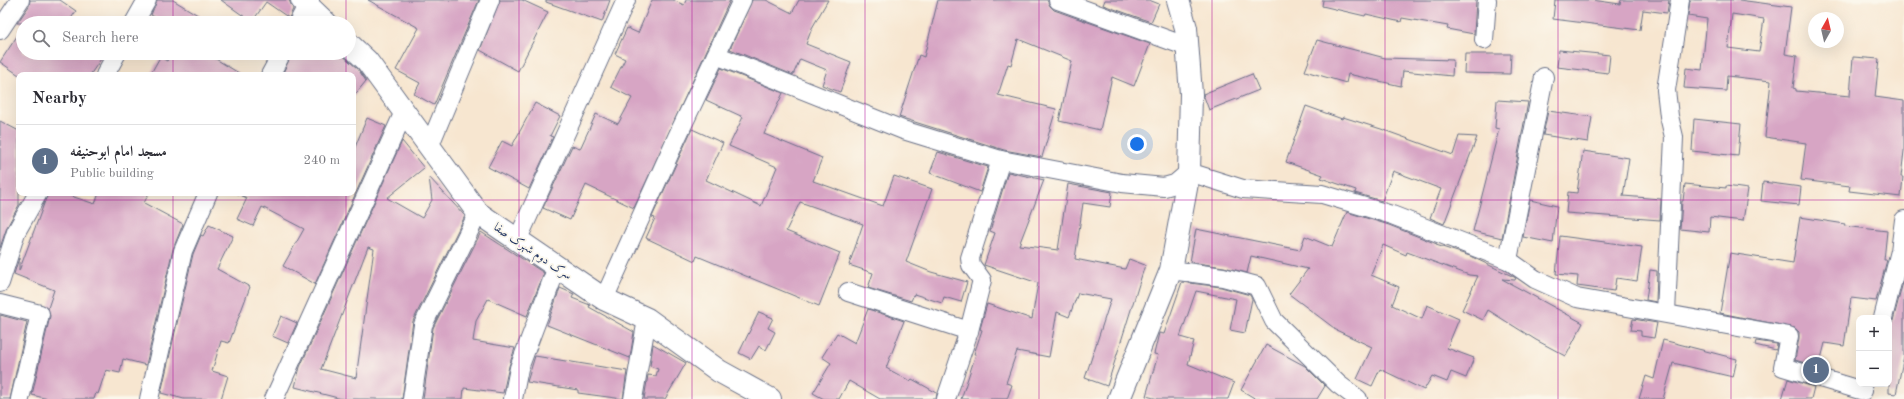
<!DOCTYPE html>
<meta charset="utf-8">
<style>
:root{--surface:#fff;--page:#f7f7f7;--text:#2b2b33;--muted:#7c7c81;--line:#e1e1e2;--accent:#b5179e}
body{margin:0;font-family:"Old Standard TT",Amiri,serif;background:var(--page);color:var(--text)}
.controls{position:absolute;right:12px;bottom:12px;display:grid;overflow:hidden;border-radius:8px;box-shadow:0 4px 16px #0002}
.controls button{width:36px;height:36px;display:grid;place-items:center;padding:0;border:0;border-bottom:1px solid var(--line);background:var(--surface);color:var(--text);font:20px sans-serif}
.compass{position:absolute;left:1808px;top:12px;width:36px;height:36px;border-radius:50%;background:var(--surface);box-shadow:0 4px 16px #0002;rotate:8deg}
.you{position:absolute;left:1137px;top:144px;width:14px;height:14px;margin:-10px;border:3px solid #fff;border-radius:50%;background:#1a73e8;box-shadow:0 0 0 6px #1a73e833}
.badge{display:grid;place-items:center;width:26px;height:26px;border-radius:50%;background:var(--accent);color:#fff;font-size:13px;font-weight:700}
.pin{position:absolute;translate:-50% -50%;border:2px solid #fff;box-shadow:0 1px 4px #0006}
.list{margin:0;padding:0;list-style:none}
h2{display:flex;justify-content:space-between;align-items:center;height:52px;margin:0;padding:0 16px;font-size:17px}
h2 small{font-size:13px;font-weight:400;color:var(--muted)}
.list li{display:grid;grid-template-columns:26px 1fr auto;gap:12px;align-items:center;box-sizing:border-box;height:72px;padding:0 16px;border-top:1px solid var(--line)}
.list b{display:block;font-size:15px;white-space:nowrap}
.list p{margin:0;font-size:13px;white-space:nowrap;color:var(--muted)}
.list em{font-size:13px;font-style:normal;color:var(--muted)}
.icon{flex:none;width:22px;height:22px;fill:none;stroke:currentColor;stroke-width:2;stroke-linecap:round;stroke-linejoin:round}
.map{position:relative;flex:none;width:1904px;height:399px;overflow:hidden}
.search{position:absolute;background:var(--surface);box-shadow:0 4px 16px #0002;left:16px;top:16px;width:340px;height:44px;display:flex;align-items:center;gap:10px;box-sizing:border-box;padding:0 14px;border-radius:22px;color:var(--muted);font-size:15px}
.panel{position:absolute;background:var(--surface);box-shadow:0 4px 16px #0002;left:16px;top:72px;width:340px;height:124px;border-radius:8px}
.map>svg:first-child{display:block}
</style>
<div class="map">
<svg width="1904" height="399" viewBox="0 0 1904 399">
<rect width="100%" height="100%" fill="#fbf7ec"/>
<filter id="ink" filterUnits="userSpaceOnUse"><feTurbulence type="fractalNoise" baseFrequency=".025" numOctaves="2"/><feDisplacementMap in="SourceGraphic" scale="8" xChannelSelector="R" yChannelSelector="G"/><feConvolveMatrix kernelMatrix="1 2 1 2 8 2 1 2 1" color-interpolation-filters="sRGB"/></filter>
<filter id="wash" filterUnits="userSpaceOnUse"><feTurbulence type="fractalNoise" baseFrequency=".012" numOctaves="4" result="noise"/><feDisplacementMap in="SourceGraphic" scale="16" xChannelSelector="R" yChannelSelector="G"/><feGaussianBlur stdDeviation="0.9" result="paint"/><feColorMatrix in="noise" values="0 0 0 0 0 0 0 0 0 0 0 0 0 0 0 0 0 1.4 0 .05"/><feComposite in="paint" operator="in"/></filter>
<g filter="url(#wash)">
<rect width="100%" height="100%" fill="#f7e6d0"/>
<g id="blocks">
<g fill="#d7a5c4" fill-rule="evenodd">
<polygon points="30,0 60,0 76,11 68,23 17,23 29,6"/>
<polygon points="157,0 173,0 211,23 165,23 151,15"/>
<polygon points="221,0 289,0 293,9 289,18 266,2 252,22"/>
<polygon points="368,0 479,0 434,105 414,94 420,83 396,70 419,28"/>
<polygon points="500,0 522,0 548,12 518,71 480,50"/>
<polygon points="546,0 610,0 602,22 546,2"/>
<polygon points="652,0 673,0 684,5 686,0 730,0 634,208 586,185 570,220 543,208 572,146 580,149 596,114 618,124 632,98 611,87 625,59 615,54 627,28 638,33"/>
<polygon points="752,0 766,0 792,13 799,0 828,0 812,28 806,44 851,62 840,92 822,85 827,70 800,59 793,75 730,49"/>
<polygon points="938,0 1047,0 1050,6 1054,10 1150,44 1134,86 1112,77 1100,130 1059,121 1072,61 1018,39 1011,65 1008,64 998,95 1056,109 1042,157 1004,150 899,117 919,55 924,57"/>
<polygon points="1105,0 1149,0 1159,4 1151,22 1103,5"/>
<polygon points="1323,0 1476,0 1474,34 1447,29 1448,26 1402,18 1401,22 1366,14 1365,16 1322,6"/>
<polygon points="1555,0 1592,0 1620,4 1621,0 1669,0 1667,13 1643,10 1640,30 1553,19"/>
<path d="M1690,0H1739L1791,7L1785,54L1797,56L1793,88L1796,89V91L1850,96L1853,57L1879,59L1875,97L1904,101V151L1901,177H1903L1901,197L1849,191L1850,186L1801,180L1806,143L1765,137L1771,81L1727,76L1726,91L1684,88L1686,68L1702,70L1707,19L1688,16ZM1732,14L1764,19L1759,52L1728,48Z"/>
<polygon points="23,27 23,53 105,53 90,75 19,75 0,62"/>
<polygon points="1317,40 1385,58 1453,60 1452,76 1403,71 1401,86 1348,74 1346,83 1305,71"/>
<polygon points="1559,50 1610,55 1608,73 1557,67"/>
<polygon points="171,53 206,53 242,75 150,75 160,57 167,61"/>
<polygon points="292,53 340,53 358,69 366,81 353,97 353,75 282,75"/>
<polygon points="1465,54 1511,54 1510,74 1464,73"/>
<polygon points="721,68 783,93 764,134 822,158 813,181 883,206 894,176 932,189 906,262 931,272 967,282 961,302 944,297 942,303 914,294 911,301 868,288 873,273 849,265 863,224 800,202 786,231 840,253 819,306 697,256 695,261 646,238 655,218 652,217 692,129 723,143 706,180 761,206 777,167 729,146 743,117 706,100"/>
<polygon points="1252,74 1259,90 1209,110 1203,94"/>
<polygon points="1497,100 1528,102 1502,238 1473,231 1499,129 1495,128"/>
<polygon points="535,103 560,116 550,136 553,137 529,189 488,167 502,141 512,146"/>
<polygon points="1306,106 1342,119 1343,117 1381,129 1453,155 1459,136 1477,137 1444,224 1430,218 1441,189 1393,171 1382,201 1355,193 1356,190 1321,178 1323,175 1286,162"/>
<polygon points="1548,111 1592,117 1588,142 1543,135"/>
<polygon points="367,118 386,126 315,284 283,266 304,229 262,207 253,226 237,219 247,198 236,193 353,193 353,152"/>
<polygon points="1694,119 1741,124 1738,156 1692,151"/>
<polygon points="0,121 19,131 19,205 7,227 0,248"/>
<path d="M402,141L424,168L387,198L422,218L432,200L429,177L465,216L413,321L402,399H342L295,387L300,367ZM368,247L374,249L356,378L321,369Z"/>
<polygon points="1583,151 1629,158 1623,196 1661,199 1660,220 1566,213 1568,192 1577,193"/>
<polygon points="938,152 988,167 980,192 930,173"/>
<polygon points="1008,172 1044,180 1019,245 1058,250 1068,184 1112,192 1110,207 1083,203 1075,259 1125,269 1129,259 1145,265 1107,386 1085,378 1111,299 1078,293 1069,317 1057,312 1049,357 1017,351 1006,383 1012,385 1007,399 961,399 976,354 974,354 982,330 980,329 987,304 1032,319 1038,283 984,265 995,233 990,231"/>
<polygon points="1763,182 1801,187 1799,205 1761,201"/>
<polygon points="1685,184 1726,188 1726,186 1748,189 1743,221 1710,217 1709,232 1680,229 1682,201 1683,201"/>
<polygon points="48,193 62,193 95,204 99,193 149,193 144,203 183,224 173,249 146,365 123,359 120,373 106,370 98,394 96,393 94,399 48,399 32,395 50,316 48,308 54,290 14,274 19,258 19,271"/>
<polygon points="1530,200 1557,206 1553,243 1523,237"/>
<polygon points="1347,212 1389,225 1437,244 1436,245 1470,256 1512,276 1516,278 1515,280 1502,279 1583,323 1566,356 1536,340 1488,310 1483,320 1462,310 1478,276 1469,275 1407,252 1406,255 1383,245 1371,275 1399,287 1392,305 1422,319 1427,305 1459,319 1447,348 1474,358 1466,378 1451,372 1447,382 1432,376 1424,390 1380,369 1372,386 1357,379 1372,347 1334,329 1334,328 1289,294 1308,269 1251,256 1247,273 1224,267 1190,262 1196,229 1300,250 1305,236 1332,247"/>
<polygon points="1800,217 1845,224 1844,226 1887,231 1884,260 1887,260 1876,301 1851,298 1844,346 1825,343 1819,367 1795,360 1799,338 1799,332 1795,328 1720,313 1730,253 1793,263"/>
<polygon points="209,225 233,236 217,269 250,287 229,343 221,341 212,371 228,376 221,399 184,399 161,393 193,254 201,235 203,236"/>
<polygon points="481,232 544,273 527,316 488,299 476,321 473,341 515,348 509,366 503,393 464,388 463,399 423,399 433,328"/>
<polygon points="1560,236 1642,247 1637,281 1616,278 1614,291 1577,286 1578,276 1556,274"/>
<polygon points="1650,270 1657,271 1656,302 1646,300"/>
<polygon points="1904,278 1904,356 1896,394 1889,393 1889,326 1893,321"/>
<polygon points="1182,282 1221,287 1250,295 1252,299 1245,333 1230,330 1236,299 1196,291 1180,337 1194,341 1188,364 1234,383 1228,399 1158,399 1146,396 1158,355 1154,354 1159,333 1164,334"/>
<polygon points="560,288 574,294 572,298 590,305 589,307 634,332 630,358 547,325"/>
<polygon points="868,309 904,321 886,368 910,381 912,379 937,393 936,399 880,399 849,381 839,399 824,399 813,393 831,363 822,357 837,333 855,343"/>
<polygon points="759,312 773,318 768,328 775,332 766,350 759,346 751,359 739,353"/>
<polygon points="0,315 27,322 10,399 0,399"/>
<polygon points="281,316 297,323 288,343 272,336"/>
<polygon points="1633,319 1657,323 1654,338 1641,336 1641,331 1631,330"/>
<polygon points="1663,340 1737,359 1733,377 1673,363 1663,399 1639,399 1646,376 1654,379"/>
<polygon points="1756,341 1777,344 1776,350 1755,345"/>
<polygon points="653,344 686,363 665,399 644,399 648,375 656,376 658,369 650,366"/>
<polygon points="1266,345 1305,366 1325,386 1317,399 1256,399 1241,390"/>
<polygon points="535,356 627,371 623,399 578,393 578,390 527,382"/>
<polygon points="1788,379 1814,387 1811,399 1782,399"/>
</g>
</g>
</g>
<g filter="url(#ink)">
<use href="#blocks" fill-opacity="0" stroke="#686f86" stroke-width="1"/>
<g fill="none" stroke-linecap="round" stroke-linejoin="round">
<g stroke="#686f86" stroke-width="20">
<g id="street">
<polyline points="1058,0 1188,47"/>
<polyline points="134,23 147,0"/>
<polyline points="298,23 310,0"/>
<polyline points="0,30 20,0"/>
<polyline points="1484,40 1487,0"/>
<polyline points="716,55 903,130 1001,160 1122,183 1164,187 1175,184 1189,172 1243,189 1322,194 1392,215 1508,260 1535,279 1577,298 1789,336 1783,367 1863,391"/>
<polyline points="105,75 117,53"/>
<polyline points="270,75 282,53"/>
<polyline points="429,147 490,0"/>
<polyline points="517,241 626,0"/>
<polyline points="1508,260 1544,77"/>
<polyline points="1171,270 1223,277 1257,286 1274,321 1338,384 1358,399"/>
<polyline points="0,283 16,232 38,193"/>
<polyline points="848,292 969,331"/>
<polyline points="604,299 677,137 742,0"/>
<polyline points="0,304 40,314 20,399"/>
<polyline points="1666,313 1674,137 1669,116 1666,90 1680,0"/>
<polyline points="1883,318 1900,251 1904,220"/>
<polyline points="149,399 183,251 208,193"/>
<polyline points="274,399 404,112"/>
<polyline points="412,399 423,325 478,213"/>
<polyline points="513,399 519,368 557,267"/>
<polyline points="633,399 647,319"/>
<polyline points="946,399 969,331 982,280 971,265 970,258 1001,160"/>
</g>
</g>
<g stroke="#686f86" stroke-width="24">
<g id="secondary">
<polyline points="302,0 326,23"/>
<polyline points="349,44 367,61 478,213 604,299 647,319 719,371 770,399"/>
<polyline points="1119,399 1171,270 1189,172 1191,94 1186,28 1178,0"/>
</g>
</g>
<use href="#street" stroke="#fff" stroke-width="18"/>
<use href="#secondary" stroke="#fff" stroke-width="22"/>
</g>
</g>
<path fill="none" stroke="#b5179e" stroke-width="1" stroke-opacity="0.55" d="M173,0V23M346,0V23M519,0V399M692,0V399M865,0V399M1039,0V399M1212,0V399M1385,0V399M1558,0V399M1731,0V399M173,53V75M346,53V75M173,193V399M346,193V399M0,200H1904"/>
<g text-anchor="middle" stroke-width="3.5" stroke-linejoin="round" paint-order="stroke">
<g font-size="12" fill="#1b2f5e" stroke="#fbf7ec">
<text transform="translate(533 251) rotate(34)" y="4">سرک دوم شهرک صفا</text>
</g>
</g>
</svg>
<div class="controls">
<button>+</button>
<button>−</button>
</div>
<svg class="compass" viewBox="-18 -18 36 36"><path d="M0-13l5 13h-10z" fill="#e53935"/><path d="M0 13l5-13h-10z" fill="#7c7c81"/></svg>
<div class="you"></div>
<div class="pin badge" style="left:1816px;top:370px;background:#5c6f8a">1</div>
<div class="search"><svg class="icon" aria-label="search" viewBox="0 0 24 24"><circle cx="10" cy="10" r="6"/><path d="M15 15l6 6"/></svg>Search here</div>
<section class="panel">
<h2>Nearby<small></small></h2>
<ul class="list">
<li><span class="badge" style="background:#5c6f8a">1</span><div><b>مسجد امام ابوحنیفه</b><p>Public building</p></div><em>240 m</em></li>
</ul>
</section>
</div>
